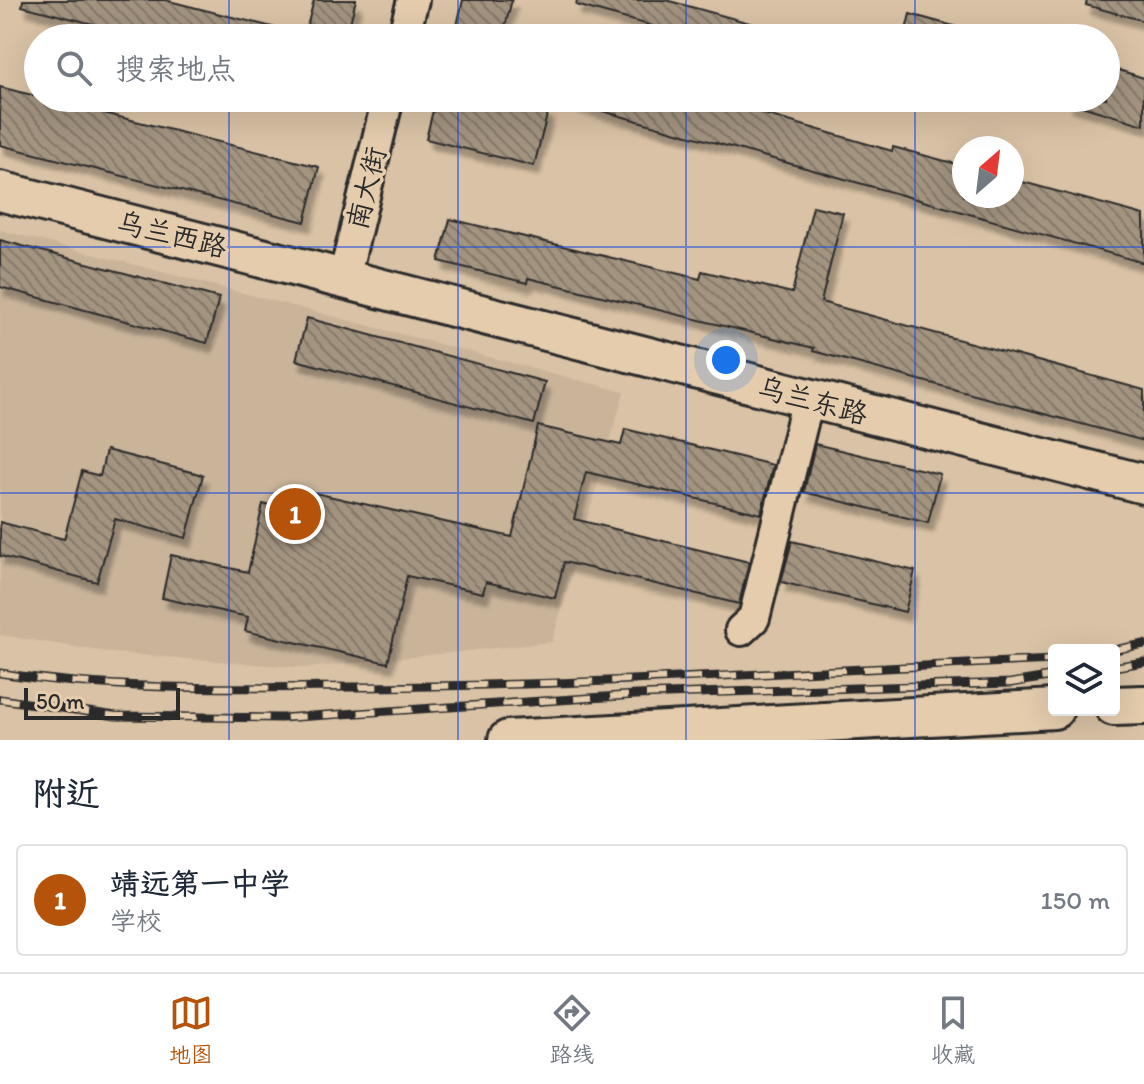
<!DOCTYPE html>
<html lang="zh">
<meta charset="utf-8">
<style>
:root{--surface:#fff;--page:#f2f2f3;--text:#1f2937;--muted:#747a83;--line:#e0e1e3;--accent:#b45309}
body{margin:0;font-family:Itim,"LXGW WenKai TC",sans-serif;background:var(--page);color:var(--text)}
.controls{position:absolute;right:24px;bottom:24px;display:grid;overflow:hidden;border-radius:8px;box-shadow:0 8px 32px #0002}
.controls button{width:72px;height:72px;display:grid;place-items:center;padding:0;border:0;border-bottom:2px solid var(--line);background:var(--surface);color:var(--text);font:40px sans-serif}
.compass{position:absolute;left:952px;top:136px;width:72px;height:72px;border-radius:50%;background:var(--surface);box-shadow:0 8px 32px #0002;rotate:28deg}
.scale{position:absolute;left:24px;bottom:20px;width:156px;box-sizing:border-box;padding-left:8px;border:4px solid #2b2b2b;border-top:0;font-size:22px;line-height:28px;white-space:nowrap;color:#2b2b2b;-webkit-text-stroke:6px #e4ccad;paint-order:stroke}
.you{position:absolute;left:726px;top:360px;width:28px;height:28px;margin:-20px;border:6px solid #fff;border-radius:50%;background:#1a73e8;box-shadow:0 0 0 12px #1a73e833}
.badge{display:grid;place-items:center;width:52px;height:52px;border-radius:50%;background:var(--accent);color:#fff;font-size:26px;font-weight:700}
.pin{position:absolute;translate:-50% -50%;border:4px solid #fff;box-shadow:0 2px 8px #0006}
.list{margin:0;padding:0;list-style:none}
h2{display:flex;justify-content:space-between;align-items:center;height:104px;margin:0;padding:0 32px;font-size:34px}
h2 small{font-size:26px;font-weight:400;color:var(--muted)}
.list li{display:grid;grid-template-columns:52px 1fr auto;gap:24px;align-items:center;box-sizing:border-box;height:112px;margin:0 16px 16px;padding:0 16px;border:2px solid var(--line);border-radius:8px}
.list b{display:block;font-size:30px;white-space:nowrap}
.list p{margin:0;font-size:26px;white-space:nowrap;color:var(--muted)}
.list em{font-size:26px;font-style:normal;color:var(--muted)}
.icon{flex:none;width:44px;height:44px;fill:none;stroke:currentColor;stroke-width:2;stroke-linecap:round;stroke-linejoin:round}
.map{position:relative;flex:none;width:1144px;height:740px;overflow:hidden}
.search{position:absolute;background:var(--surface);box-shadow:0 8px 32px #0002;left:24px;right:24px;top:24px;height:88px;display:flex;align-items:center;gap:20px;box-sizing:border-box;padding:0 28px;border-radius:44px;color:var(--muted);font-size:30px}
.sheet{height:232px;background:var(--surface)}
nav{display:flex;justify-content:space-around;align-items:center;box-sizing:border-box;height:112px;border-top:2px solid var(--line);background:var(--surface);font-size:22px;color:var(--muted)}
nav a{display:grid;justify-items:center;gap:4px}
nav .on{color:var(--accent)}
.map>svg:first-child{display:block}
</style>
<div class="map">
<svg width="1144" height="740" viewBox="0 0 1144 740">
<defs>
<pattern id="building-back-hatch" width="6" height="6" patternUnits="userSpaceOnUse" patternTransform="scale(2)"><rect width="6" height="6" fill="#a39480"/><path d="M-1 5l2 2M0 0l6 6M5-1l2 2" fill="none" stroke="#857969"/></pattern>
<filter id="shadow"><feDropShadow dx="5" dy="9" stdDeviation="2" flood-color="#0004"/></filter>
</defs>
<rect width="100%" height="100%" fill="#d9c2a5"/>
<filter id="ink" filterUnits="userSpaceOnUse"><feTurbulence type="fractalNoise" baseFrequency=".0125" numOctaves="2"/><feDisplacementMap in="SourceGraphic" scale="16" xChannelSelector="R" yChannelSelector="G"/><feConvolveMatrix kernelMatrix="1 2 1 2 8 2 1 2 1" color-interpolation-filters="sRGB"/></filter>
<g filter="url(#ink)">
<polygon fill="#c9b49a" points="0,230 624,392 552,642 307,668 113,653 0,635"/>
<g fill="url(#building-back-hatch)" stroke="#2b2b2b" stroke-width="2" filter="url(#shadow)">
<polygon points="23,0 165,0 292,32 291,38 148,38 22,6"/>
<polygon points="314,0 356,0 346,38 304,38"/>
<polygon points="463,0 512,0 502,38 454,38"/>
<polygon points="577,0 666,0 786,33 785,38 696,38 576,5"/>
<polygon points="1087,0 1144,0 1144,21 1086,5"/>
<polygon points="910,14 979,33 978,38 904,38"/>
<polygon points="1106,66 1144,78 1144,125 1068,102 1068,98 1106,98"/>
<polygon points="0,87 319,167 305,222 0,145"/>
<polygon points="436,98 495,98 548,111 534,166 426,139"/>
<polygon points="575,98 709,98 892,151 893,147 964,166 964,196 1012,196 1012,179 1144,215 1144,263 574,103"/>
<polygon points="813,206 843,213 821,302 1144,390 1144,441 813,351 814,348 528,278 527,283 439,261 450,219 700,279 702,271 792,293"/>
<polygon points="0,240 219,298 207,343 0,287"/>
<polygon points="307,318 545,382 534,424 296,360"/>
<polygon points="538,426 621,445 625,429 773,465 761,514 586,472 574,519 749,562 739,604 564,562 555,598 486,582 483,593 407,576 388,663 245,631 248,617 162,598 171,555 248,572 263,504 283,509 288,487 512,537"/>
<polygon points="815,444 940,474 928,523 804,492"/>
<polygon points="106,450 203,475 186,538 115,519 97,582 0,556 0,522 64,539 82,471 100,476"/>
<polygon points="792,541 915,571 905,612 781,582"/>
</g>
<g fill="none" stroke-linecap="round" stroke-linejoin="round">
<g stroke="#2b2b2b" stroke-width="36">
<g id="minor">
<polyline points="403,38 413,0"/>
<polyline points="344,278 388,98"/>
<polyline points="741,630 754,618 808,399"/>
</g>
</g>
<g stroke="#2b2b2b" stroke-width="44">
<g id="major">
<polyline points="0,191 1144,484"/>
<polyline points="1114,706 1144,705"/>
<polyline points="508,740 1054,709"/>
</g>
</g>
<use href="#minor" stroke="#e4ccad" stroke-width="30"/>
<use href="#major" stroke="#e4ccad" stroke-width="38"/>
<g stroke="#2b2b2b" stroke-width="9">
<g id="rail">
<polyline points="1114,650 1144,644"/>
<polyline points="1114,667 1144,662"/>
<path d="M0,673C115,691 234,688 351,687C585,686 820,670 1054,660"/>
<polyline points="0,699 116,716 281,718 636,695 1011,683 1054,676"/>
</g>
</g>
<use href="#rail" stroke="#e4ccad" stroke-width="6" stroke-dasharray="18" stroke-linecap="butt"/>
</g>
</g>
<path fill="none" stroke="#1d4ed8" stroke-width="2" stroke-opacity="0.55" d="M229,0V38M458,0V38M686,0V38M915,0V38M229,98V740M458,98V740M686,98V740M915,98V740M0,247H1144M0,493H1144"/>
<g text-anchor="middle" stroke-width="7" stroke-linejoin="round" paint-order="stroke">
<g font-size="28" fill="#2b2b2b" stroke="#e4ccad">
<text transform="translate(366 188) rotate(-76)" y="10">南大街</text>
<text transform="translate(172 234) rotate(14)" y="10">乌兰西路</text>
<text transform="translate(813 400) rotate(15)" y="10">乌兰东路</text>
</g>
</g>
</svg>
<div class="controls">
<button><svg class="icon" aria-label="layers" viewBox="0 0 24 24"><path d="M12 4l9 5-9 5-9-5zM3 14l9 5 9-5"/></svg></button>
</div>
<svg class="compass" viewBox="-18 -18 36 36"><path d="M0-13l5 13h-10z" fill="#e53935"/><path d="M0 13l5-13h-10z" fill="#747a83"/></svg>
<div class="scale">50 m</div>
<div class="you"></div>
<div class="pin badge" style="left:295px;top:514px">1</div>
<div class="search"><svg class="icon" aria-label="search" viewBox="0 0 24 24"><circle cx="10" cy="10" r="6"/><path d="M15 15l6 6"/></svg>搜索地点</div>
</div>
<section class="sheet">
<h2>附近<small></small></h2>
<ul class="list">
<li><span class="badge">1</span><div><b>靖远第一中学</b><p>学校</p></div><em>150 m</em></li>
</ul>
</section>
<nav>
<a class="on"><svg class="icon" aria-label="map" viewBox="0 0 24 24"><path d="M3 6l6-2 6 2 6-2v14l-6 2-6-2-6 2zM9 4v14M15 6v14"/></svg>地图</a>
<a><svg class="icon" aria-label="directions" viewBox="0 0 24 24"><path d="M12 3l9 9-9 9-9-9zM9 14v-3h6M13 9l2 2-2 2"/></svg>路线</a>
<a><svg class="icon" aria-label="saved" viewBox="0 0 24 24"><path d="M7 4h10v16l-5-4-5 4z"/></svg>收藏</a>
</nav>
